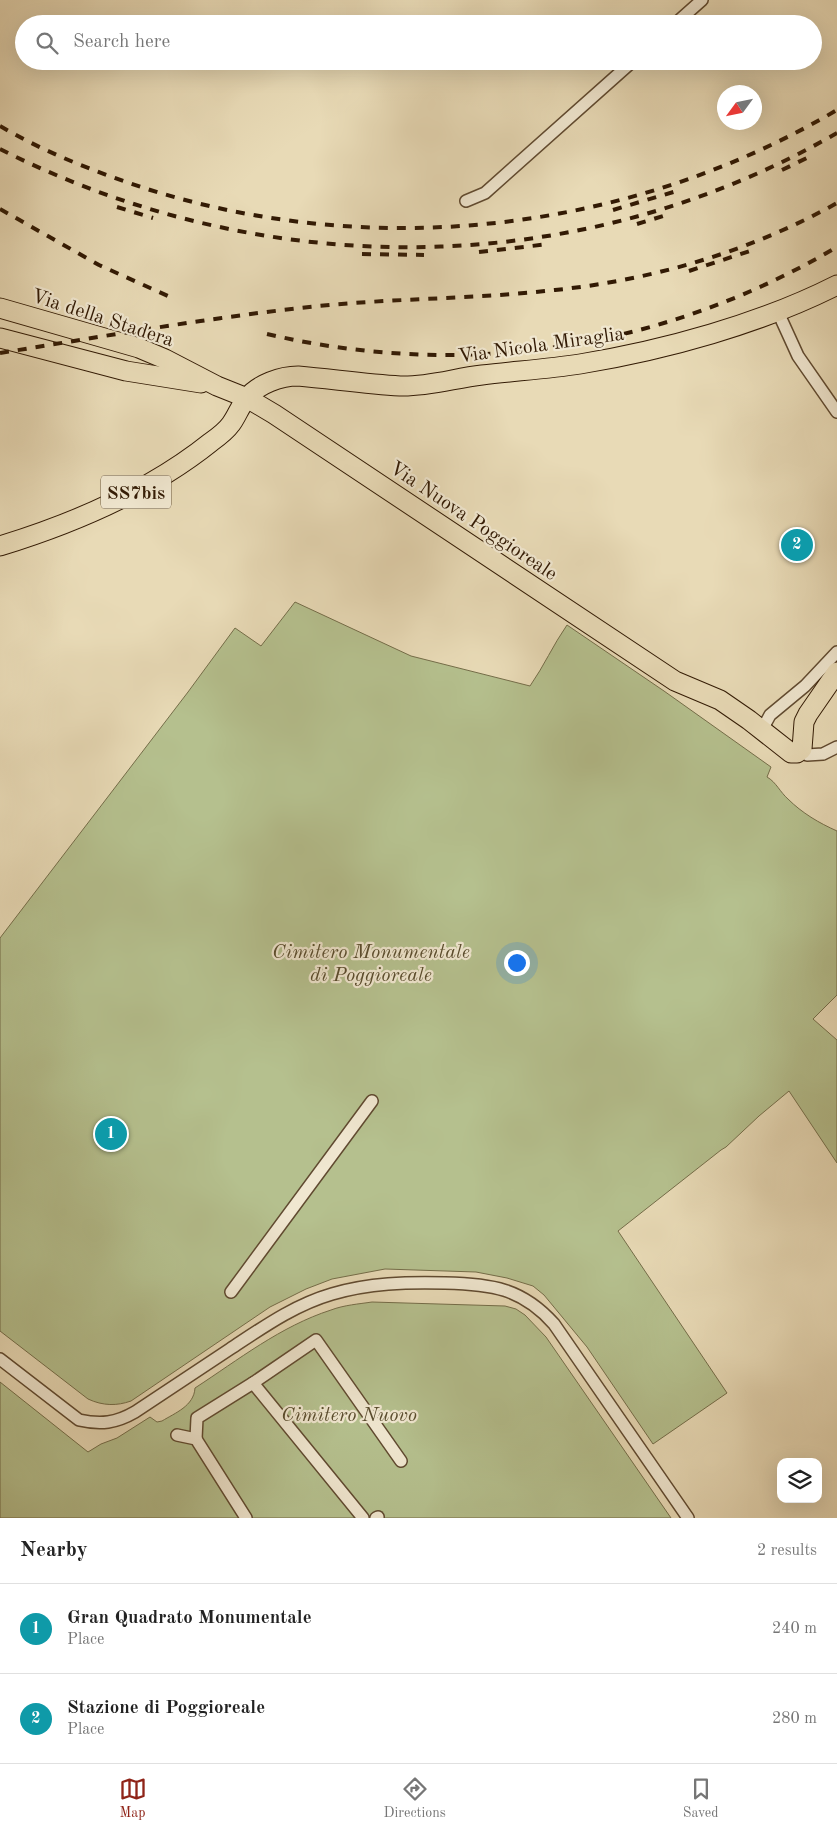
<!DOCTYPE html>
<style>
:root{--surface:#fff;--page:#f6f6f6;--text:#222;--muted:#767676;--line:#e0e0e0;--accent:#8f2418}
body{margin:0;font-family:"Old Standard TT",serif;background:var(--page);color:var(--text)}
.controls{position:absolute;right:15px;bottom:15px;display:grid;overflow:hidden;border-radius:10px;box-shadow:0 5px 20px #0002}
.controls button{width:45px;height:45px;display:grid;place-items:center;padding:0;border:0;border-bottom:1px solid var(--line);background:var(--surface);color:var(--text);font:25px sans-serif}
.compass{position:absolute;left:717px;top:85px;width:45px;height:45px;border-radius:50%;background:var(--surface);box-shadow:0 5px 20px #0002;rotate:237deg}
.you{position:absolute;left:516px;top:962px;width:18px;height:18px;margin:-12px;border:4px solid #fff;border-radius:50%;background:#1a73e8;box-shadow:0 0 0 8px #1a73e833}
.badge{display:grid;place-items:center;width:32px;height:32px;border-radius:50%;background:var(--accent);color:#fff;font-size:16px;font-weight:700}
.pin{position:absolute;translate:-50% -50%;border:2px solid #fff;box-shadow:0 1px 5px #0006}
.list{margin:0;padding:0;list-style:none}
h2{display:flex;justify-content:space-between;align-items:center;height:65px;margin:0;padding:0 20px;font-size:21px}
h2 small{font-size:16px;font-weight:400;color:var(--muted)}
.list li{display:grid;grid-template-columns:32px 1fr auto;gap:15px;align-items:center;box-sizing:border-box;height:90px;padding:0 20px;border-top:1px solid var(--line)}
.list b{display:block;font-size:19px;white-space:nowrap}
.list p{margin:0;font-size:16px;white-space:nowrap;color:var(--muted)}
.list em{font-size:16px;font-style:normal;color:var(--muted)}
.icon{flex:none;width:28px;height:28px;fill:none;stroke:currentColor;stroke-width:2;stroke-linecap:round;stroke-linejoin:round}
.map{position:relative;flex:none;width:837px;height:1518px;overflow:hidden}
.search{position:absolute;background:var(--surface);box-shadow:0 5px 20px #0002;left:15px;right:15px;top:15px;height:55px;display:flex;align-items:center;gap:12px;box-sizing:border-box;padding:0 18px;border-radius:28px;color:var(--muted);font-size:19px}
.sheet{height:245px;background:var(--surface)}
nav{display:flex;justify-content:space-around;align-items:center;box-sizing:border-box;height:70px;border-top:1px solid var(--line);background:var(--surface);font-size:14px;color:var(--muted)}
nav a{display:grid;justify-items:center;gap:2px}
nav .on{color:var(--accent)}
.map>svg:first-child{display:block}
</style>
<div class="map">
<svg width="837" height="1518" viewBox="0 0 837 1518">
<rect width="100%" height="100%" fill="#e8dab6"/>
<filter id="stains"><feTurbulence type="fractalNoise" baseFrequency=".004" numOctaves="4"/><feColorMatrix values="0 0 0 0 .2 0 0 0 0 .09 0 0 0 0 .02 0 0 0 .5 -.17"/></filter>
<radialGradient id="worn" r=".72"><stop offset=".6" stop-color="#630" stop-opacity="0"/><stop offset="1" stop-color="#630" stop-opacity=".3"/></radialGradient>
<g fill="#b5c08e" stroke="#746d49">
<path d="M295,602L411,656L530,686C544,666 553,645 567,625L664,691L771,767L767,777C776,782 780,792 788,799C802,813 819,823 837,831V995L813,1019L837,1040V1163L789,1091L759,1116L726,1147L721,1150L618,1231L727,1393L653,1444L587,1347L544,1295L533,1286L507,1278L476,1272L385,1269L332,1279L306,1289L270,1307L131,1401C117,1406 103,1406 88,1399L0,1331V938L188,692L235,628L261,646Z"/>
<path d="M372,1302L505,1306L516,1309L525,1315L546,1337L671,1518H0V1382L88,1452L101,1444L117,1438L150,1417L157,1422L162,1421C175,1413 194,1406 195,1388C238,1360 281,1326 331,1310C344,1305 359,1304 372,1302Z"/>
</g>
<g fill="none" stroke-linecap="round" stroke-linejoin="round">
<g stroke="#604a30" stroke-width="14">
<g id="street">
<polyline points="675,24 702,0"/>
<polyline points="466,201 485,193 633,61"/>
<polyline points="777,310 798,356 837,412"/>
<polyline points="764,726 770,715 805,686 837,652"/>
<polyline points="807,755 823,754 837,747"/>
<polyline points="231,1292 372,1101"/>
<path d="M0,1359L79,1420C101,1425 116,1423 135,1412C167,1391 198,1370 230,1349C262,1328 294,1305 332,1294C369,1283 407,1282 445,1283C491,1284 522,1288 554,1324L688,1518"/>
<polyline points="253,1383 316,1340 401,1461"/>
<polyline points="177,1435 196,1439 246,1518"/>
<polyline points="196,1439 197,1418 253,1383 363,1518"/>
<polyline points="376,1518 378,1517"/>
</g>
</g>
<g stroke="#321a04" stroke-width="21">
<g id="primary">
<polyline points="0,308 139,348 165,359 217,386 247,398 274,414 675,681 720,700 749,720 791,753 797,753 802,749 804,722 808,714 837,672"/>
<polyline points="0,338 126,371 201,383"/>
<path d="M0,546C75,523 150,491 211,442C218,437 226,431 231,424C237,416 240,406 247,398C258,384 281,376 298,376C332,379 366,384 400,386C428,387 455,378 482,375C515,371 548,369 580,364C665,350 760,324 837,285"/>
</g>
</g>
<use href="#street" stroke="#f0e7d0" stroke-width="11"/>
<use href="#primary" stroke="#e8dab6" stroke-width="19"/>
<g stroke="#321a04" stroke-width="4" stroke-dasharray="9 9" stroke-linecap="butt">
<path d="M0,126C44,152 93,171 141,187C372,262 628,233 837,110"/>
<path d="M0,149C265,283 578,282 837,133"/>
<polyline points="782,170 813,155"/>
<polyline points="117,207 153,218"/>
<polyline points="0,209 99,265 168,296"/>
<polyline points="613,210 680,190"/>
<polyline points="637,224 670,214"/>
<polyline points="479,252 549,244"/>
<polyline points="362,254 424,255"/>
<polyline points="689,271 753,250"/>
<path d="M267,334C464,380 662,350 837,247"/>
<path d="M0,353C106,336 212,317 319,306C398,298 477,299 555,290C653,280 751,251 837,203"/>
</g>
</g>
<g text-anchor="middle" stroke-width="4.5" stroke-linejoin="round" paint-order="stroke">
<rect fill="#f0e7d0" stroke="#6b5841" stroke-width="1" x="101" y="475.5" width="70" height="33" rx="4"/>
<g font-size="19" font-weight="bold" fill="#321a04">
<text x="136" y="499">SS7bis</text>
</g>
<g font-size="20" fill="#321a04" stroke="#f0e7d0">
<text transform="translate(103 317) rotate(18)" y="7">Via della Stadera</text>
<text transform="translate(541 344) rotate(-8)" y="7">Via Nicola Miraglia</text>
<text transform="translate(474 520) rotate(34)" y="7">Via Nuova Poggioreale</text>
</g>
<g font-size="20" font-style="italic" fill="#594c2d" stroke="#f0e7d0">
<text x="371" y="958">Cimitero Monumentale<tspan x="371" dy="23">di Poggioreale</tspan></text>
<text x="349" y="1421">Cimitero Nuovo</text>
</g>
</g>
<rect width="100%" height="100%" filter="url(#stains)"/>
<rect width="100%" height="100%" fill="url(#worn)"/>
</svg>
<div class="controls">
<button><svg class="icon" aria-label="layers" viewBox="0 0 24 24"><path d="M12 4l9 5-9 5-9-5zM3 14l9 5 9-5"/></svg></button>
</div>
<svg class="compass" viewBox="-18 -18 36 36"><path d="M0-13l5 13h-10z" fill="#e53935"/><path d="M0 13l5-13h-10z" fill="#767676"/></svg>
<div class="you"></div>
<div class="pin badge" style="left:111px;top:1134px;background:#0f9aa8">1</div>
<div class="pin badge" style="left:797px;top:545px;background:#0f9aa8">2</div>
<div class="search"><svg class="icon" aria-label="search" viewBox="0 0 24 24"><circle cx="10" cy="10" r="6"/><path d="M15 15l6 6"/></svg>Search here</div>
</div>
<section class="sheet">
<h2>Nearby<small>2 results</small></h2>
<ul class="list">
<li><span class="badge" style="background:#0f9aa8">1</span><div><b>Gran Quadrato Monumentale</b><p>Place</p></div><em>240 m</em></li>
<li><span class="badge" style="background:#0f9aa8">2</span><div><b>Stazione di Poggioreale</b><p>Place</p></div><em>280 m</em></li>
</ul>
</section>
<nav>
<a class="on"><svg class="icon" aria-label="map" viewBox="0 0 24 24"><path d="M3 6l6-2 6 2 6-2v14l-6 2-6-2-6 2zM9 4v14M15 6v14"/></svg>Map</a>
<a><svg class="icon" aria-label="directions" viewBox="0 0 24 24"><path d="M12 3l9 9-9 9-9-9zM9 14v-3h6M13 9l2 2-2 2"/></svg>Directions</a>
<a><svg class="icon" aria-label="saved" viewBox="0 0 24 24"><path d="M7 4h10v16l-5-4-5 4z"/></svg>Saved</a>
</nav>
